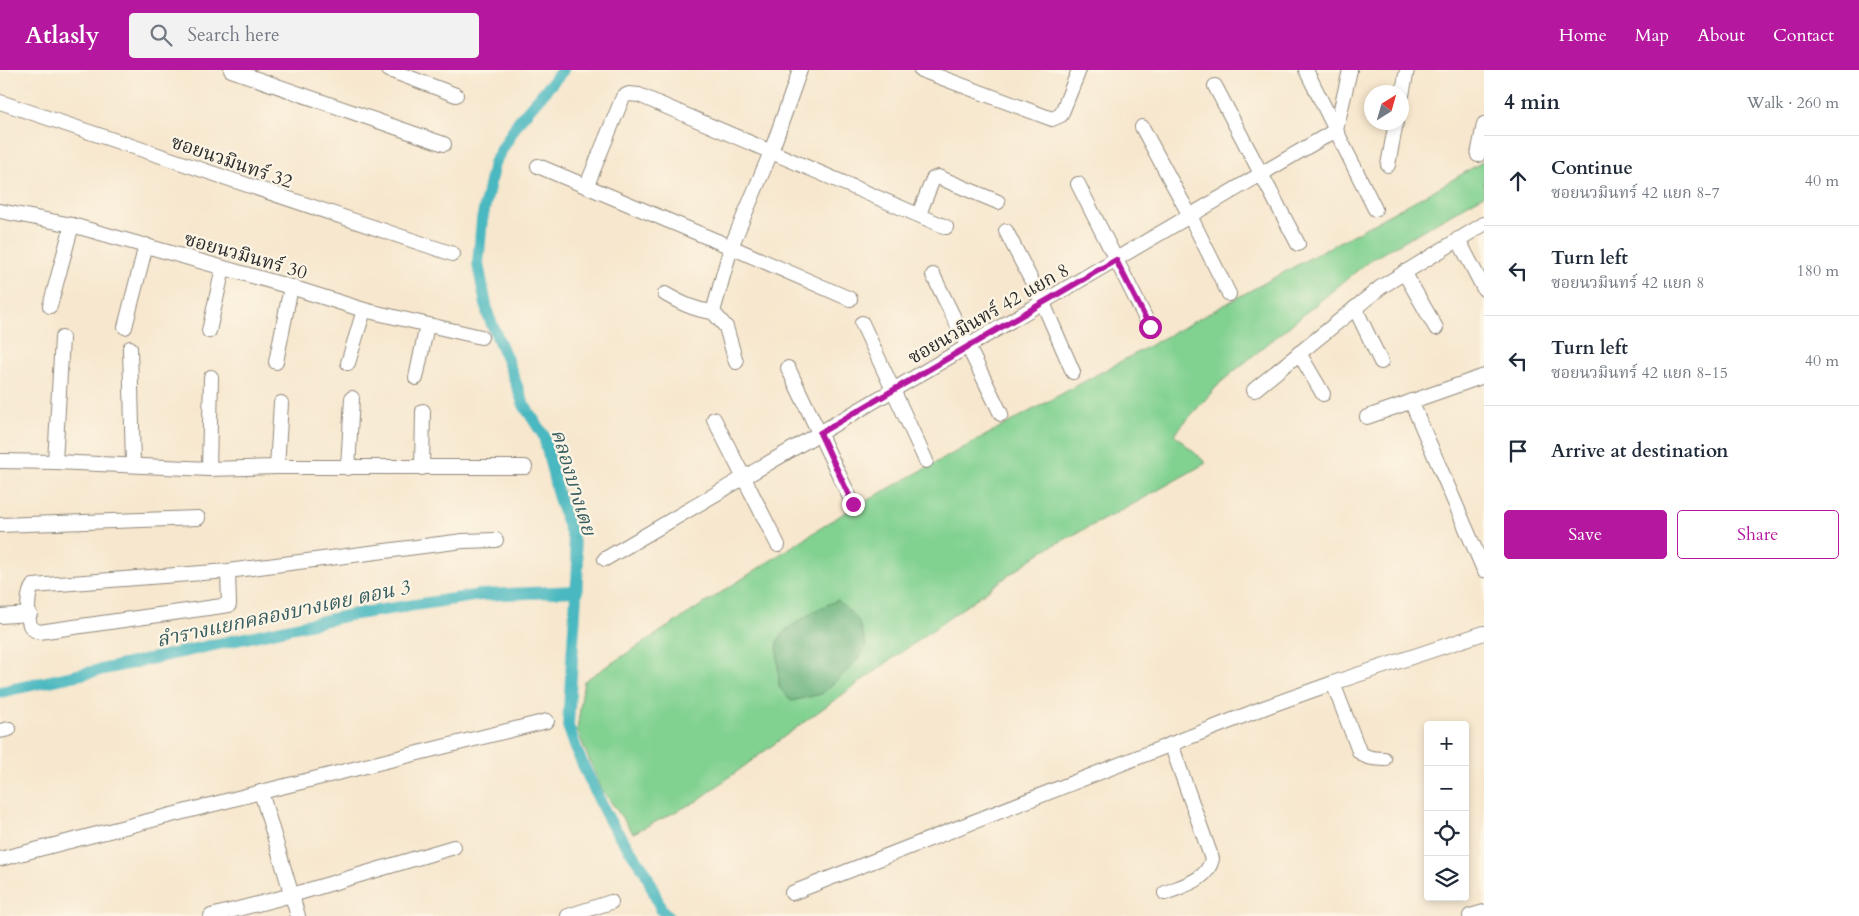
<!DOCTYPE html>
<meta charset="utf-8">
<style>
:root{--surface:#fff;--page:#f2f2f3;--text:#1f2937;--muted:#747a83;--line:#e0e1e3;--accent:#b5179e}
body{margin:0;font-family:Cardo,"Noto Serif Thai",serif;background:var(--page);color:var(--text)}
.controls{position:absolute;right:15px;bottom:15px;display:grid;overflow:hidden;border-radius:5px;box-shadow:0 2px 8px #0003}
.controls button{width:45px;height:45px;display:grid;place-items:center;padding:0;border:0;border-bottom:1px solid var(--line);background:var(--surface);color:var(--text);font:25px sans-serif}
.compass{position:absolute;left:1364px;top:15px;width:45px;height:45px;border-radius:50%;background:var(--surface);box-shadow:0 2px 8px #0003;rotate:37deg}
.stop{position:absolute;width:15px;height:15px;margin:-11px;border:4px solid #b5179e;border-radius:50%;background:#fff}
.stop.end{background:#b5179e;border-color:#fff;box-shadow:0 1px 5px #0008}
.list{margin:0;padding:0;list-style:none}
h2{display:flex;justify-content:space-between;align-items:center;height:65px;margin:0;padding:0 20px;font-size:21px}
h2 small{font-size:16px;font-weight:400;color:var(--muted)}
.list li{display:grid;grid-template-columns:32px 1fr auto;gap:15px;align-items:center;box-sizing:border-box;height:90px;padding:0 20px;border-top:1px solid var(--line)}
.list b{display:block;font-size:19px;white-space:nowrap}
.list p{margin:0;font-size:16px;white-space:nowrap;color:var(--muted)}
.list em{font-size:16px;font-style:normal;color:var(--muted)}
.actions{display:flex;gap:10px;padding:15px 20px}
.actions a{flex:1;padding:11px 0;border:1px solid var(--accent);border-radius:5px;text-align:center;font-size:18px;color:var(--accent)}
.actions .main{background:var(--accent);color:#fff}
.icon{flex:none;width:28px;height:28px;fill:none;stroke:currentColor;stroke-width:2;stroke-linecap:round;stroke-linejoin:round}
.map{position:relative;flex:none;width:1484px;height:846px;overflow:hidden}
header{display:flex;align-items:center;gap:30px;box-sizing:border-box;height:70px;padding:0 25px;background:var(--accent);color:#fff}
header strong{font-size:24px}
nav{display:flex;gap:28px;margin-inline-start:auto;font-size:18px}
.search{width:350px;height:45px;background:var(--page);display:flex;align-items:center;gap:12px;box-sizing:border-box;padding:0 18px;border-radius:5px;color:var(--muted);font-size:19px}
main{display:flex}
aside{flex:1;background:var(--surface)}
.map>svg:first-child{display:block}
</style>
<header>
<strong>Atlasly</strong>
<div class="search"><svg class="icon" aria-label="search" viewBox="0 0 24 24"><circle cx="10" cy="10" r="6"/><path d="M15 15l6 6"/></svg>Search here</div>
<nav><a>Home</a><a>Map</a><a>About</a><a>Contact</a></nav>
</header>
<main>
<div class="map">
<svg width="1484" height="846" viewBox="0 0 1484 846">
<rect width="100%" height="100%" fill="#fcf5e5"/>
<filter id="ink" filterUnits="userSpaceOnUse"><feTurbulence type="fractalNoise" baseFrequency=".02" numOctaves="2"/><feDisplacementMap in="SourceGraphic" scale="10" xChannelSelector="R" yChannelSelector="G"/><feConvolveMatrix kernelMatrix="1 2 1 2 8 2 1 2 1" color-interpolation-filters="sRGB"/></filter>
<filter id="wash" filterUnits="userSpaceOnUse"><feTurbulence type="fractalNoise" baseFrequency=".0096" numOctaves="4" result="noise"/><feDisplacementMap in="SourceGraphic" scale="20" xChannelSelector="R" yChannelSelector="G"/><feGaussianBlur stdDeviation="1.12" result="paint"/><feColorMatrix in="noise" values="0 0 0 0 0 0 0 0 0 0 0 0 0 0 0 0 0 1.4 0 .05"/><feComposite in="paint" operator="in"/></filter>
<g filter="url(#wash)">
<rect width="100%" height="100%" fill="#f7e7ce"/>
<polygon fill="#81d191" stroke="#567e5e" points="1484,91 1484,125 1369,191 1221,312 1174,364 1206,393 1128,437 1044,480 804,652 697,731 633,763 601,718 577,660 584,611 844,443 1447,113"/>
<polygon fill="#68b37b" stroke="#4a6f53" points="838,530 858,550 866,575 856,592 822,624 791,631 779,617 777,572 786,560 816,540"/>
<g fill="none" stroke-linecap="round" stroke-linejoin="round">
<g stroke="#49b8c0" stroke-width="12">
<polyline points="563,0 518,52 494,93 482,150 478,194 488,245 508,292 524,335 544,366 558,425 573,469 578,493 568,656 578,684 604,740 612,755 645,801 661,839 667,846"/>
<polyline points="0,622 350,545 480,525 577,521"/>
</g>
</g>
</g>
<g filter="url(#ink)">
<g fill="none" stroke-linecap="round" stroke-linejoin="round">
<g stroke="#91897c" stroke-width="16">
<g id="minor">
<polyline points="231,0 444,74"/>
<polyline points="389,0 456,25"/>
<polyline points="921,0 1052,49 1061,45 1079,0"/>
<polyline points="1306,0 1375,139"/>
<polyline points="1215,16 1298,174"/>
<polyline points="1402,25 1407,0"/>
<polyline points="0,32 453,184"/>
<polyline points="1142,57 1190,146 1229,224"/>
<polyline points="1478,85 1484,54"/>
<polyline points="1388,95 1396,52"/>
<polyline points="538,96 731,177 850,229"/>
<polyline points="1078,114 1150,257"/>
<polyline points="587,115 623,27 629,24 639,25 946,157"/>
<polyline points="0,141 72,155 291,217 364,240 481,267"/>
<polyline points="919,144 933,109 938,107 998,132"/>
<polyline points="1006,161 1043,233 1073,302"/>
<polyline points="1458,169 1484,219"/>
<polyline points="1404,202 1436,258"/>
<polyline points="933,205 1001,344"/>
<path d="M665,224C681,233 694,240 713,242L726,257L736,292"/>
<polyline points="50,236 72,155"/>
<polyline points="1355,238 1381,292"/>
<polyline points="713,242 731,177 771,82 800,0"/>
<polyline points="862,253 926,391"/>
<polyline points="125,257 146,175"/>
<polyline points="209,261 223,198"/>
<polyline points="130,278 133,395"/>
<polyline points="1299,283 1323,324"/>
<polyline points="276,292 291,217"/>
<polyline points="348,293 364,240"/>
<polyline points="788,298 853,434"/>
<polyline points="416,308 427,255"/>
<polyline points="1254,320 1381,217 1484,154"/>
<polyline points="1411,331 1484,500"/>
<polyline points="1367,347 1484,306"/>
<polyline points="714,349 778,475"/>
<polyline points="0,391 55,392 209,399 277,397 525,397"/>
<polyline points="55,392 62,268"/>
<polyline points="277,397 281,333"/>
<polyline points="348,398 352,328"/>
<polyline points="422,398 423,341"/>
<polyline points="209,399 211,307"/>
<polyline points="0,455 198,448"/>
<polyline points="605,489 1336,60 1350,0"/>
<path d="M228,501L229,535L39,562C36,561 32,559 30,555C27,546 27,523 33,516L228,501L463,471L496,470"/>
<polyline points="0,546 30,544"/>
<path d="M1333,613L1359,681C1366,689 1373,688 1384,689"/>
<polyline points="0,661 9,659"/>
<polyline points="261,722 298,846"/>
<polyline points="0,789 261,722 547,651"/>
<polyline points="792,823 1266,637 1333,613 1484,563"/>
<path d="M1165,823C1184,815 1207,811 1212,789L1171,674"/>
<polyline points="211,846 292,825 454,777"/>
<polyline points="568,846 611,832"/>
<polyline points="1470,846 1484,842"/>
</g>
</g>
<use href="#minor" stroke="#fff" stroke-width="14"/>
</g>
</g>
<g fill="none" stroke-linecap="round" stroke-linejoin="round" filter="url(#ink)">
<polyline stroke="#b5179e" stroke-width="6" points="853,434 820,363 1116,190 1150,257"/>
</g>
<g text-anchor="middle" stroke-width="4.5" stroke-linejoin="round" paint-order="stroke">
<g font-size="19" fill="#2b2b2b" stroke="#fcf5e5">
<text transform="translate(232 91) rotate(19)" y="7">ซอยนวมินทร์ 32</text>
<text transform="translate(246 185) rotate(16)" y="7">ซอยนวมินทร์ 30</text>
<text transform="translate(988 243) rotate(-30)" y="7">ซอยนวมินทร์ 42 แยก 8</text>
</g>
<g font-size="20" font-style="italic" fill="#365c5f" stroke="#fcf5e5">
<text transform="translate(574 412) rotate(73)" y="7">คลองบางเตย</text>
<text transform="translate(283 543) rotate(-12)" y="7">ลำรางแยกคลองบางเตย ตอน 3</text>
</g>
</g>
</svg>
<div class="controls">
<button>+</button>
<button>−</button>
<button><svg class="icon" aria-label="locate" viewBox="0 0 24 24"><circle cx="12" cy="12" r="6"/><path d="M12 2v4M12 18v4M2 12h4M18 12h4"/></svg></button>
<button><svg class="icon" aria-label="layers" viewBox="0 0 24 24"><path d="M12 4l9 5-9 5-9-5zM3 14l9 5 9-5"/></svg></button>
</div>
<svg class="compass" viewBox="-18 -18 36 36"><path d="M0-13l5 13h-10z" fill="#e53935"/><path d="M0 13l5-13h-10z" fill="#747a83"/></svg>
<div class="stop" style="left:1150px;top:257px"></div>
<div class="stop end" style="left:853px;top:434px"></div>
</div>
<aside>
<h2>4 min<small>Walk · 260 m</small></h2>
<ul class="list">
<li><svg class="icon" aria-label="ahead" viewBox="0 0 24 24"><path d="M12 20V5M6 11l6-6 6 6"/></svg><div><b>Continue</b><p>ซอยนวมินทร์ 42 แยก 8-7</p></div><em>40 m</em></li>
<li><svg class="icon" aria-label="left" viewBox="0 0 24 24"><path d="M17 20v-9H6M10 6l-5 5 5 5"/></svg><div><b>Turn left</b><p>ซอยนวมินทร์ 42 แยก 8</p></div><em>180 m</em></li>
<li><svg class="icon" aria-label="left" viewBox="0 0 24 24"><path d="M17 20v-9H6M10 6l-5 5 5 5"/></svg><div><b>Turn left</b><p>ซอยนวมินทร์ 42 แยก 8-15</p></div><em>40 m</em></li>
<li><svg class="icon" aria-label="arrive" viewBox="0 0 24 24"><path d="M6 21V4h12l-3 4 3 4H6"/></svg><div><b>Arrive at destination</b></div></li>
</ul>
<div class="actions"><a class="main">Save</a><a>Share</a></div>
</aside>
</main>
